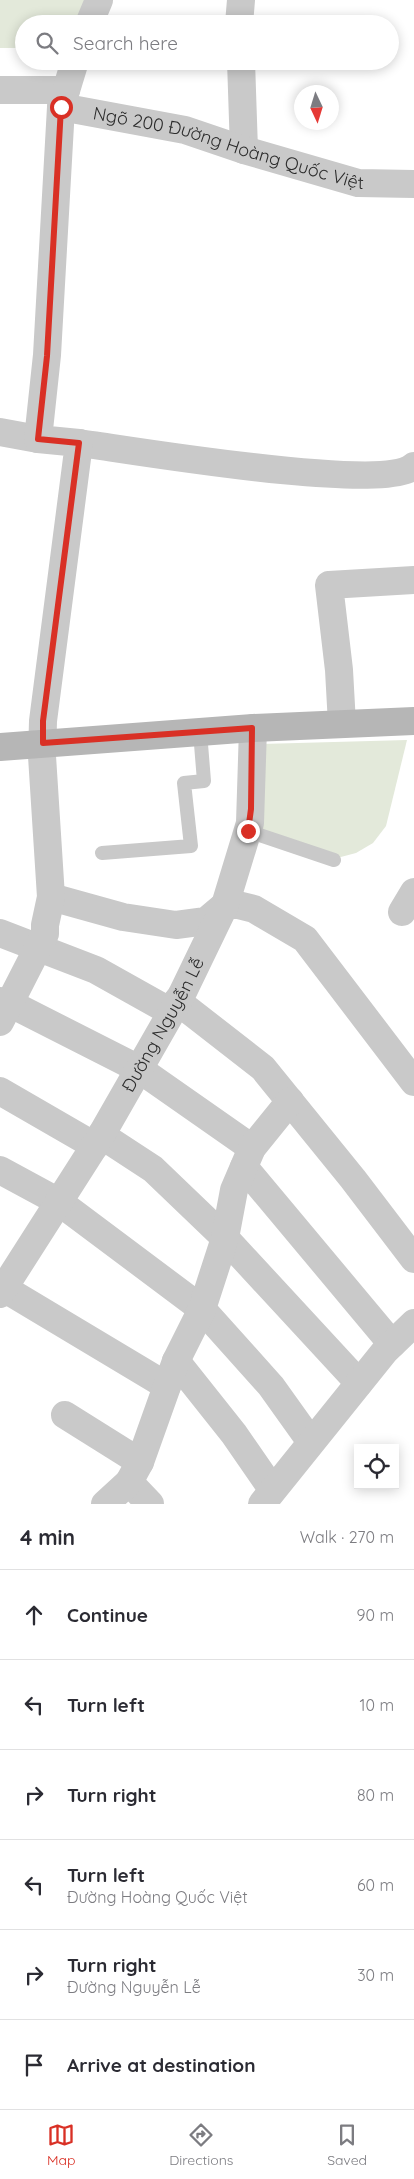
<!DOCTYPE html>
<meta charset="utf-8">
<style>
:root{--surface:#fff;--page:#f2f2f3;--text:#2b2b33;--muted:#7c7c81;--line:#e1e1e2;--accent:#d93025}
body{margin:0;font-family:Quicksand,sans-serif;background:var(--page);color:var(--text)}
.controls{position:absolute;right:15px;bottom:15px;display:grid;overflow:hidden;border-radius:0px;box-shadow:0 2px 12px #0003}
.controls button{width:45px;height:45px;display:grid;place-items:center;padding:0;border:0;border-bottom:1px solid var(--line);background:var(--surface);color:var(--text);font:25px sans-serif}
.compass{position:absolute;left:294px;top:85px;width:45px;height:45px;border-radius:50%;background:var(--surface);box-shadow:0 2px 12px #0003;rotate:176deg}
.stop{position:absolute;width:15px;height:15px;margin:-11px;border:4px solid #d93025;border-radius:50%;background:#fff}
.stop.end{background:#d93025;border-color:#fff;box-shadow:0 1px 5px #0008}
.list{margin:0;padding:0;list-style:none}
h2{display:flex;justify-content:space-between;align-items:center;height:65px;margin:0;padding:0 20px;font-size:21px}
h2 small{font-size:16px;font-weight:400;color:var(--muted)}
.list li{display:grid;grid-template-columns:32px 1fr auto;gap:15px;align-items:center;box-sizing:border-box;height:90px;padding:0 20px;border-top:1px solid var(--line)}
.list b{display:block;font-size:19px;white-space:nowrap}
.list p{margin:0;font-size:16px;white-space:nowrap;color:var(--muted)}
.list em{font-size:16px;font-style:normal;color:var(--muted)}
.icon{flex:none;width:28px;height:28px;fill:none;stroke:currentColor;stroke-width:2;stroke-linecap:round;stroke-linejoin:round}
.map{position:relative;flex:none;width:414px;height:1504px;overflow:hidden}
.search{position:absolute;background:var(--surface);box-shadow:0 2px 12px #0003;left:15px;right:15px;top:15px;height:55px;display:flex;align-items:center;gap:12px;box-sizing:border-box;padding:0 18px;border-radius:28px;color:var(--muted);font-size:19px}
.sheet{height:605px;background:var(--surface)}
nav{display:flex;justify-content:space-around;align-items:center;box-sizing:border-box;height:70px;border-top:1px solid var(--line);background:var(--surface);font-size:14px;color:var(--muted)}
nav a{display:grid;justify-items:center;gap:2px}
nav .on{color:var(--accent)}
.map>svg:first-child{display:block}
</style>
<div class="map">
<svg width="414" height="1504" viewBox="0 0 414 1504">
<rect width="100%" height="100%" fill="#fff"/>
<g fill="#e3e9da">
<polygon points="0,0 108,0 100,24 24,24 24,48 0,48"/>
<polygon points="407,740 386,826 373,843 356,853 337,858 257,837 261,744"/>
</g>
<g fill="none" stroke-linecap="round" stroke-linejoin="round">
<g stroke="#c9c9c9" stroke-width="14">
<polyline points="248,831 334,860"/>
<polyline points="102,853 191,846 184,783 204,781 200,732"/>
</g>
<g stroke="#c9c9c9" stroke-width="28">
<polyline points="89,24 99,0"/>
<polyline points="239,24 241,0"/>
<polyline points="241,61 244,150"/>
<polyline points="0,90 66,90"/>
<polyline points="61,107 75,61"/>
<polyline points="0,432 38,439"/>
<path d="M79,443C131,450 382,493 414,466"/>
<polyline points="342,724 339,670 329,585 414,580"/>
<polyline points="51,897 123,917 176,925 206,921 225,905 238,905 254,909 305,939 414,1082"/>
<polyline points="402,912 414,892"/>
<polyline points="0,933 96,970 171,1012"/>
<polyline points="0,1001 9,1003 139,1069 252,1148"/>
<polyline points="177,1001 263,1068 353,1179 414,1259"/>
<path id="s1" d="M0,1022L45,934V925L51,897L42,756L43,721L79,443L38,439L47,355L61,107L185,130L244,150L358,183L414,184"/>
<polyline points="0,1091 95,1146"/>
<polyline points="101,1135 153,1169 225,1238 359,1383"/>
<polyline points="244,1167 392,1344"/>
<polyline points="0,1170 59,1202 202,1309 271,1386 311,1442"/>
<polyline points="0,1286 167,1386"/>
<path id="s2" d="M0,1294L99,1139L182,994L225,905L250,823L253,728"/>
<polyline points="176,1361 234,1434 272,1489"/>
<polyline points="65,1415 140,1462"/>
<polyline points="129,1482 150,1504"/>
<polyline points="105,1504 129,1482 140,1462 176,1361 202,1309 225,1238 234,1190 252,1148 290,1101"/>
<polyline points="262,1504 385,1351 414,1323"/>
</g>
<polyline stroke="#b6b6b6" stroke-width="28" points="0,747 253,728 414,721"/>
</g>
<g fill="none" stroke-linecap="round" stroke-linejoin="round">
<polyline stroke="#d93025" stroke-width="6" points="61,107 47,356 38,439 79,443 43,721 43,743 252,728 251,809 248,831"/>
</g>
<g text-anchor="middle" stroke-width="5" stroke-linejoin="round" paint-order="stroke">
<g font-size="18" fill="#2c2c2c" stroke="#fff">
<text dy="6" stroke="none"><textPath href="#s1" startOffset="1140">Ngõ 200 Đường Hoàng Quốc Việt</textPath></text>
<text dy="6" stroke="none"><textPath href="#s2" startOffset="315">Đường Nguyễn Lễ</textPath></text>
</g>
</g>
</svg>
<div class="controls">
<button><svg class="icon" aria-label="locate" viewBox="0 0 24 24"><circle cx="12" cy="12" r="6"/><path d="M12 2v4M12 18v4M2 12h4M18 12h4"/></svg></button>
</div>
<svg class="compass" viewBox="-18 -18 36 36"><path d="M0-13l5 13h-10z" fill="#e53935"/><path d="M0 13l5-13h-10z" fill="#7c7c81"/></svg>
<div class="stop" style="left:61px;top:107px"></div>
<div class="stop end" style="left:248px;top:831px"></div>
<div class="search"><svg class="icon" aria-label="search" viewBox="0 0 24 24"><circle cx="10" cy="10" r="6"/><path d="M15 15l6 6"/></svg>Search here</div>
</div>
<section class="sheet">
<h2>4 min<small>Walk · 270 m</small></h2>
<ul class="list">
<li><svg class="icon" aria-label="ahead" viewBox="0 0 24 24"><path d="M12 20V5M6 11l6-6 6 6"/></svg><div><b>Continue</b></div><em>90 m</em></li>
<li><svg class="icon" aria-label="left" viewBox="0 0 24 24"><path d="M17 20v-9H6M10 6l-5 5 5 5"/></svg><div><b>Turn left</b></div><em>10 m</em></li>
<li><svg class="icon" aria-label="right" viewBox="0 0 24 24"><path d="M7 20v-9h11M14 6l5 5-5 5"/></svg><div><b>Turn right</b></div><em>80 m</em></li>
<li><svg class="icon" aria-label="left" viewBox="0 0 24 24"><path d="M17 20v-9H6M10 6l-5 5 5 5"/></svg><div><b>Turn left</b><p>Đường Hoàng Quốc Việt</p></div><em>60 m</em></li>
<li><svg class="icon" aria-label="right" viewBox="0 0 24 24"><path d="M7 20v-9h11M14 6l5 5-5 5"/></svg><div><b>Turn right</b><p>Đường Nguyễn Lễ</p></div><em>30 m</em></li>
<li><svg class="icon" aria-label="arrive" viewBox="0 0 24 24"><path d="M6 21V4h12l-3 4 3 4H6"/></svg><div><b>Arrive at destination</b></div></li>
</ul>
</section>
<nav>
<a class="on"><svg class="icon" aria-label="map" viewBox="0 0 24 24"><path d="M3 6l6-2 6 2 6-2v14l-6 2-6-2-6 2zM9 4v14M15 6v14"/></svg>Map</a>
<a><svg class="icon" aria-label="directions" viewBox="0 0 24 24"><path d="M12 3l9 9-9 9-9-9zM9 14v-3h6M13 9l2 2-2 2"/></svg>Directions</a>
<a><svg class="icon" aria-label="saved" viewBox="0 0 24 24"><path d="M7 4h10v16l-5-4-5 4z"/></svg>Saved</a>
</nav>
